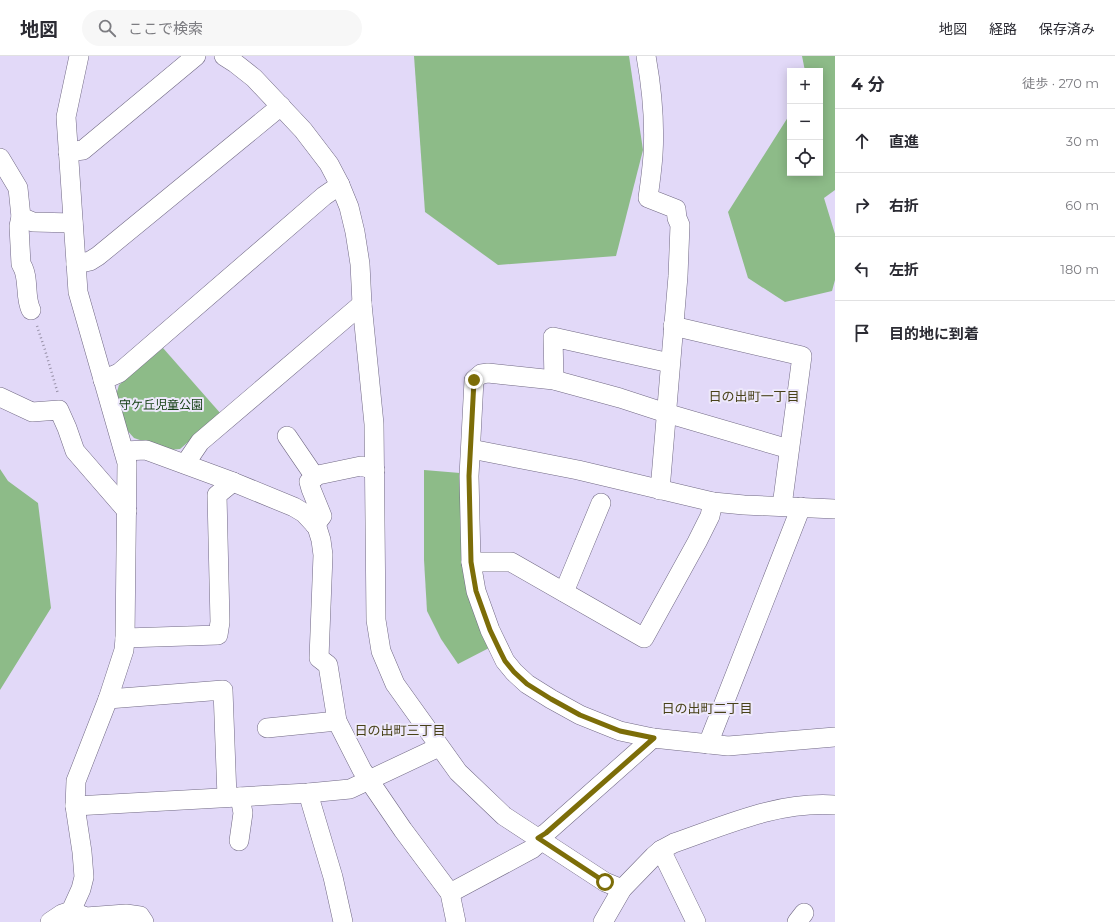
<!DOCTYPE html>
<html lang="ja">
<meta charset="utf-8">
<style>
:root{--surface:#fff;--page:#f7f7f7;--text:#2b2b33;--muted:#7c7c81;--line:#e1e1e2}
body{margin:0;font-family:Montserrat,"Noto Sans JP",sans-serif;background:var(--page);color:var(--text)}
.controls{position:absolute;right:12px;top:12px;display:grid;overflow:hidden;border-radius:0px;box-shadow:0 2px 10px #0003}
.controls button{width:36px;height:36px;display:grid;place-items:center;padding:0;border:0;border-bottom:1px solid var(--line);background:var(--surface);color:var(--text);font:20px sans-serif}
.stop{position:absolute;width:12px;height:12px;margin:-9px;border:3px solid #7c6d08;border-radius:50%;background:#fff}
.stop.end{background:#7c6d08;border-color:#fff;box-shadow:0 1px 4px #0008}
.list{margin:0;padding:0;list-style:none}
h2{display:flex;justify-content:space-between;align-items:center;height:52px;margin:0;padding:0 16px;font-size:17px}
h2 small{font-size:13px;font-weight:400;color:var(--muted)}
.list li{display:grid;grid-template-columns:26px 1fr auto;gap:12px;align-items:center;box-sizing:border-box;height:64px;padding:0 16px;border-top:1px solid var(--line)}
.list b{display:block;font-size:15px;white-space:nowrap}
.list em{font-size:13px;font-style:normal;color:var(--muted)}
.icon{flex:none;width:22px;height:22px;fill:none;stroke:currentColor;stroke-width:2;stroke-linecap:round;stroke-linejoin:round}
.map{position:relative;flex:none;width:835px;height:866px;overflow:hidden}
header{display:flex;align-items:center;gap:24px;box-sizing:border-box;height:56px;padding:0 20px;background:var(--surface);border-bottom:1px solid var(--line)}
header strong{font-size:19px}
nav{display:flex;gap:22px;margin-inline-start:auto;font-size:14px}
.search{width:280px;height:36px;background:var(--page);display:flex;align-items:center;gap:10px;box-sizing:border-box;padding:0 14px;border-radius:22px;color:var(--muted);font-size:15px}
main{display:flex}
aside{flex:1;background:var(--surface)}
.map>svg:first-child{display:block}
</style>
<header>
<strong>地図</strong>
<div class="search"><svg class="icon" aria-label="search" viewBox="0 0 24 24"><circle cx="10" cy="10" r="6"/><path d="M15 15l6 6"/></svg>ここで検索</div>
<nav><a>地図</a><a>経路</a><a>保存済み</a></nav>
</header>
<main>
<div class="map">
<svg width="835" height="866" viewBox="0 0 835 866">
<rect width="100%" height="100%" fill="#e2d9f8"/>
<g fill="#8dbb88">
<polygon points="414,0 629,0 643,94 616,200 498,209 425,156"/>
<polygon points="802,0 835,0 835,134 824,142 835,178 835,224 832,235 785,246 748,222 728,156 790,58 790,117 820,117 820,15 805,15"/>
<polygon points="163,292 221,358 180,393 169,394 134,382 126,373 116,339 119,329"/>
<polygon points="0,413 8,425 38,447 51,552 0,634"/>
<polygon points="424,414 460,417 489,592 458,608 441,583 427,555 424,504"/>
</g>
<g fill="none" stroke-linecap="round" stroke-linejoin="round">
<g stroke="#716984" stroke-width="20">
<g id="minor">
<polyline points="224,0 235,7 254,22 303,74 329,108 340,129 349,151 355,176 360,208 362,248 374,368 376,564 381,595 395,628 458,716 504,760 605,826 622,833"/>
<path d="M646,0C652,33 655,66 653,99C652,113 650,128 648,142L676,153L677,162L680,169L678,220L660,434"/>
<polyline points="68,96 83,94 196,0"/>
<polyline points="0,102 18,132 21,161 33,166 73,167"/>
<path d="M21,161L19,170L21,208C30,221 24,240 31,254"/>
<polyline points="76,208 90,205 98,200 281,50"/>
<polyline points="673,270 802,300 782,450"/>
<polyline points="103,324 119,317 324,140 340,129"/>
<polyline points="554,324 553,281 670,307"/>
<polyline points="0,341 32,356 59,354 67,372 75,395 127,455"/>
<polyline points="287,380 315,421"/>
<polyline points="471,393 578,414 713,446 744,449 835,453"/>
<polyline points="789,393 666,357 620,342 554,324 488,317 481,318 474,324 469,420 471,506 476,535 490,574 505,605 514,616 527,628 551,643 580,659 620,675 653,682 728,690 835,681"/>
<polyline points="124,395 146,394 233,426 294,451 304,457 317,471 321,484 323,499 319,602 328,609 337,665 362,714 403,774 450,837 456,866"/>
<polyline points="185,408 200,386 362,248"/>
<polyline points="315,469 322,460 311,433 309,426 318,419 361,410 375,414"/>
<polyline points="471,506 511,506 644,582 697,486 710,460 713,446"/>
<polyline points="564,536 601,447"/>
<polyline points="125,582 218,579 220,566 217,439 233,426"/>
<polyline points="108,643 223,634 227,741"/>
<polyline points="267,672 337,665"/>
<polyline points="708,688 801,451"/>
<polyline points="308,737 333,821 343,866"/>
<polyline points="75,750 308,737 350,733 439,691"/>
<polyline points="538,782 546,777 653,682"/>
<polyline points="239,785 243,757 240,741"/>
<polyline points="661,794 696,866"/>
<polyline points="450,837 532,793 541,785"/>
<polyline points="50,866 62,858 71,855 86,861 126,858 140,860 144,866"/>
<polyline points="71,866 71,855 81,833 84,821 82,796 75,750 76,725 108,643 124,594 125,582 127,407 78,236 66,61 79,0"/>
<path d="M603,866L622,833L654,800L661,794L674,787C726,769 778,745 835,749"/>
<polyline points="797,866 804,857"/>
</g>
</g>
<polyline stroke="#9790a7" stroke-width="2.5" stroke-dasharray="1 3" stroke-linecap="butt" points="37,270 45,294 58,338"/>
<use href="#minor" stroke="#fff" stroke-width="19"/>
</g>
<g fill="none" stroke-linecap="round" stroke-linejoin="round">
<polyline stroke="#7c6d08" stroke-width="5" points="474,324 469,420 471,506 476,535 490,574 500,595 505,605 514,616 527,628 551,643 580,659 620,675 654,682 546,777 538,782 605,826"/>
</g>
<g text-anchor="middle" stroke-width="4" stroke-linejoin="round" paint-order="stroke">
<g font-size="12" fill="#113c0f" stroke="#ede8fb">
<text x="161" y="353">守ケ丘児童公園</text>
</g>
<g font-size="13" fill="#484118" stroke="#ede8fb">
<text x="754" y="345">日の出町一丁目</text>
<text x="707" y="657">日の出町二丁目</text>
<text x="400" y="679">日の出町三丁目</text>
</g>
</g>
</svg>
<div class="controls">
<button>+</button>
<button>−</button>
<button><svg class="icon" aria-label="locate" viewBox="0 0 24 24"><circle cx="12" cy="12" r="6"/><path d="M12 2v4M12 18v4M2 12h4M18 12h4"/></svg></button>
</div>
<div class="stop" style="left:605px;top:826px"></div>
<div class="stop end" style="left:474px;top:324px"></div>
</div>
<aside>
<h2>4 分<small>徒歩 · 270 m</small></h2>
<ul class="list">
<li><svg class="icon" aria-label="ahead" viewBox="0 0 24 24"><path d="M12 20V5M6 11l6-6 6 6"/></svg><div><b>直進</b></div><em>30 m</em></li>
<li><svg class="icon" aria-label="right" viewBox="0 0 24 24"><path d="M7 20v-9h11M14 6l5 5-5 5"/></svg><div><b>右折</b></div><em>60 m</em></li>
<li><svg class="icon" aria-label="left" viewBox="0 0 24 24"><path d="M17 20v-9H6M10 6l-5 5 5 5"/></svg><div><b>左折</b></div><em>180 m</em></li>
<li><svg class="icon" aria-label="arrive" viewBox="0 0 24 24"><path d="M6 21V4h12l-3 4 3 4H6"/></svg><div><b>目的地に到着</b></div></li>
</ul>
</aside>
</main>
